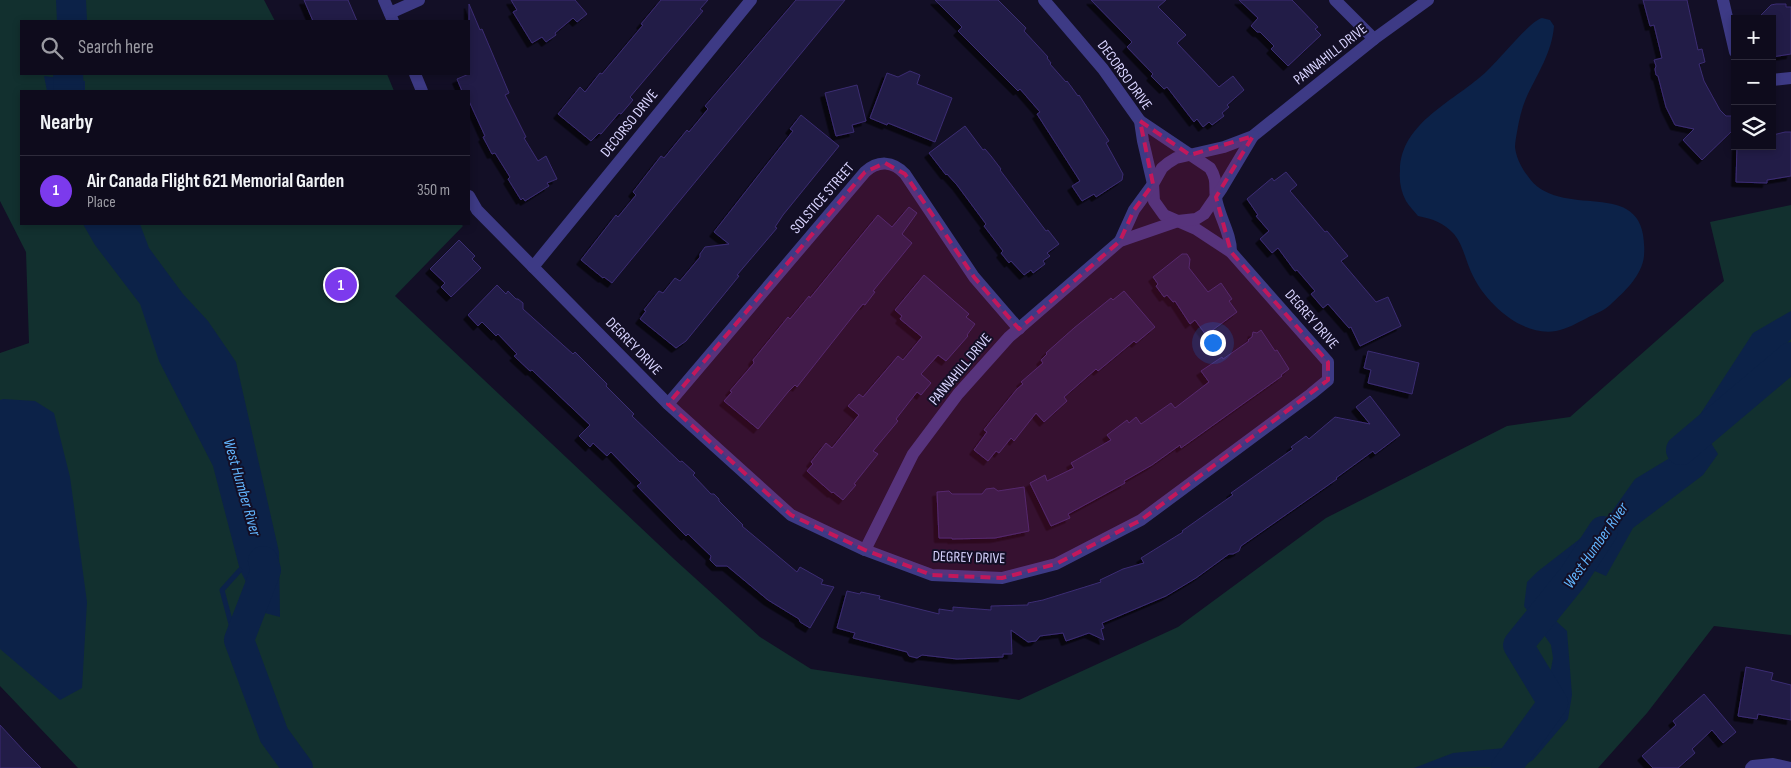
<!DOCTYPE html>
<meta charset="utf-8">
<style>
:root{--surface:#0e0b1c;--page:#1c1929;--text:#f1f3f6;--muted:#9b9ba3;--line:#2e2b3b;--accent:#7c3aed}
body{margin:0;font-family:"Sofia Sans Condensed",sans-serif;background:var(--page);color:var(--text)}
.controls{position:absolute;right:15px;top:15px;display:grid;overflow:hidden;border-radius:0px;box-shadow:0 2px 8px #0003}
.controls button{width:45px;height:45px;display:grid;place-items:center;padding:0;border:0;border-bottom:1px solid var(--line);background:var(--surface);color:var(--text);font:25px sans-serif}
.you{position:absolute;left:1212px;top:342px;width:18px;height:18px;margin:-12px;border:4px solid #fff;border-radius:50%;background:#1a73e8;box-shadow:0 0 0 8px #1a73e833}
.badge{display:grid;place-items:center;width:32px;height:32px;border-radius:50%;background:var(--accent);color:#fff;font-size:16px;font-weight:700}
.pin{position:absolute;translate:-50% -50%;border:2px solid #fff;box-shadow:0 1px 5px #0006}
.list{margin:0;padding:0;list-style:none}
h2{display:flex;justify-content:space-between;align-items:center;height:65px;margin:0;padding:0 20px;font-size:21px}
h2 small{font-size:16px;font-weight:400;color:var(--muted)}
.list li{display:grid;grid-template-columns:32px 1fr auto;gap:15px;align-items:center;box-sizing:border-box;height:70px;padding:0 20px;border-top:1px solid var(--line)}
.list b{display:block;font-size:19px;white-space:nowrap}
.list p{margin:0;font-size:16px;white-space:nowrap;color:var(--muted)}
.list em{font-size:16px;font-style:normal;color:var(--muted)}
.icon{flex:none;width:28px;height:28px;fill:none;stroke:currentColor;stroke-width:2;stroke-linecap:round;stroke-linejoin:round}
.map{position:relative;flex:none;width:1791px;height:768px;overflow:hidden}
.search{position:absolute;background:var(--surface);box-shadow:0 2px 8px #0003;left:20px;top:20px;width:450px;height:55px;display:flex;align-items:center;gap:12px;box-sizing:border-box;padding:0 18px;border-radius:0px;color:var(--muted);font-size:19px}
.panel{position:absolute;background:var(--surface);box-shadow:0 2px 8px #0003;left:20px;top:90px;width:450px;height:135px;border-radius:0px}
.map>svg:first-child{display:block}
</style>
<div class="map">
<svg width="1791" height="768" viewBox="0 0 1791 768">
<defs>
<filter id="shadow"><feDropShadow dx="-4.5" dy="4.5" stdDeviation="0" flood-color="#0009"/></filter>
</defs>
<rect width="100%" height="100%" fill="#130f26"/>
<polygon fill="#12302f" points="0,0 264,0 275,21 21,21 21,74 387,74 394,91 21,91 21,224 461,224 463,226 395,296 674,559 760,637 811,669 1019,700 1178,627 1326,518 1507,426 1570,417 1724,281 1710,222 1791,205 1791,635 1714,626 1647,713 1598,768 78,768 0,686 0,353 29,343 26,252 0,201"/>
<g fill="#0c2248">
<path d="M1542,18L1550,20L1554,26C1552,52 1538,73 1527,96C1522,107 1519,120 1517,132C1516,137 1515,143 1515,147C1516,157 1521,167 1527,175C1560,226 1650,169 1644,256C1642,276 1624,292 1610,305C1604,311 1594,314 1587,318C1577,323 1567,329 1556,331C1522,337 1486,303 1473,276C1466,263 1464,246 1454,234C1444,223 1433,219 1418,216C1414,211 1409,206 1406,201C1401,192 1399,181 1400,171C1400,122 1457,100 1487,71C1498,61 1531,20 1542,18Z"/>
<polygon points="44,76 85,81 85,91 47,91"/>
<polygon points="83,224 140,224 149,248 183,294 208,321 236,362 279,552 280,617 261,612 240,570 213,466 159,361 140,304 95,245"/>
<polygon points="1791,311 1791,339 1712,418 1711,443 1718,454 1703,475 1633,528 1606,576 1581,565 1559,572 1546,594 1545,611 1567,631 1572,695 1568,719 1533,760 1521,767 1414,768 1453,753 1504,748 1534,728 1545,701 1553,658 1551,645 1524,606 1527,582 1537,572 1608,517 1635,479 1673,456 1753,333"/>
<polygon points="3,399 35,401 54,413 70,477 87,602 82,688 60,700 0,649 0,400"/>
</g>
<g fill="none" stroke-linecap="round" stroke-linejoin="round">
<polyline stroke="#0c2248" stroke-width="5" points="240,570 222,590 258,726 301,768"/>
<g stroke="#0c2248" stroke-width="30">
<polyline points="71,0 72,21"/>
<polyline points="68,74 69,91"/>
<polyline points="1681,450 1791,357"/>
<polyline points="263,561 266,570 239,640 274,735 298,768"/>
<polyline points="1506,768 1553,703 1518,645 1573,577 1603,531"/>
</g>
</g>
<g fill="#241b47" stroke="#3b2d73" filter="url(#shadow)">
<polygon points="304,0 348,0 357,21 313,21"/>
<polygon points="511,0 575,0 587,14 577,22 573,18 555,33 556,35 546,42 542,37 532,43 513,12 517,10"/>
<polygon points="661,0 708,0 700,9 703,11 630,97 633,100 621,114 619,113 601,134 599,133 591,141 558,114 580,87 585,92 600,73 602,74 643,25 641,24"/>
<polygon points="796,0 845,0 612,283 604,277 603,278 581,260 616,215 618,217 636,195 633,192 661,156 664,158 687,130 689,132 708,109 705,106"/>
<polygon points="935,0 998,0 1026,28 1024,31 1048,57 1047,58 1051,63 1050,64 1066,82 1067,81 1078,96 1079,95 1109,141 1106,143 1123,174 1122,180 1096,197 1094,194 1082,201 1072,186 1080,181 1037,114 1040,112 1020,89 1018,91 958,31 962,27"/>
<polygon points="1091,0 1166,0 1158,7 1186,35 1177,43 1219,87 1233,76 1244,90 1227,105 1229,107 1222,113 1224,116 1212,125 1209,122 1203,127 1197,119 1194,122 1167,87 1164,89 1151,76 1153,74 1127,47 1132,42"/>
<polygon points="1239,0 1292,0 1318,27 1315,29 1321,35 1288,66 1271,49 1274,46 1260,32 1257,32 1251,26 1258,18"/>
<polygon points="1643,0 1687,0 1698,50 1702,49 1705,62 1699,64 1704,81 1720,110 1726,116 1735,116 1735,128 1702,160 1683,140 1694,129 1675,125 1666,107 1658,76 1656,75 1655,69 1656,66 1654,60 1662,58 1654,25 1650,26"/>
<polygon points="469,4 480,30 482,29 509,93 505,95 526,137 524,138 538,161 546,156 557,179 547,183 549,186 525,201 523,198 521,200 508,179 510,177 495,153 492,154 483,137 485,136 469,101 469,91 462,91 457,79 469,74"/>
<polygon points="1776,4 1786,4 1786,7 1791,7 1791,54 1772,57 1772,19 1757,19 1771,5"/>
<polygon points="910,71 920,75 917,84 952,98 935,142 888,123 887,125 870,118 887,73 898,77"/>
<polygon points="857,85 866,121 852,125 854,132 836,136 825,93"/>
<polygon points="801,115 839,146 783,215 775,227 777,228 737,275 739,276 686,341 676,348 640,319 646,311 644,310 659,291 663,293 675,278 680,281 700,257 700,254 705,247 729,244 714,232 793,131 790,129"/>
<polygon points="965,126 983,150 985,149 991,156 1001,169 1000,170 1046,231 1048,230 1059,244 1047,253 1050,256 1043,261 1045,264 1033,273 1031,270 1024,275 1011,261 1009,263 1001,253 1003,251 984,226 986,224 957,185 947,174 946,175 929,153"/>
<polygon points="1785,132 1791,132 1791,176 1767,180 1767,183 1736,182 1737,146 1775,146 1773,135"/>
<polygon points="1286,172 1297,185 1290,191 1325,232 1327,231 1348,256 1341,261 1376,302 1388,297 1401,326 1360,346 1351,327 1349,328 1328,304 1323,308 1311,294 1315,291 1297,270 1295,271 1278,248 1272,253 1260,239 1269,231 1256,216 1258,215 1247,199 1272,178 1274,181"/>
<polygon points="909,207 917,213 902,234 912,243 873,291 875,292 865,305 863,304 857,311 797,387 795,385 788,392 758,429 724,401 732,392 730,391 754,363 753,360 788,317 790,319 809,296 810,298 878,215 892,227"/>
<polygon points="459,240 475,256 472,259 481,268 451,297 441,287 445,283 430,269"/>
<polygon points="1182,254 1187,254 1190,259 1189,268 1208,292 1221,283 1232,299 1229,301 1237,312 1206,335 1195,320 1190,324 1175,301 1173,302 1167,295 1164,297 1156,286 1158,284 1153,277"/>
<polygon points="924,275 969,314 966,317 975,324 967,335 968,336 946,361 938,355 921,374 931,383 921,395 917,392 896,419 898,421 873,451 878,454 854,484 856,485 843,500 833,492 832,493 807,471 813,464 811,462 826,443 832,448 859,415 848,406 859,394 863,397 898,356 903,360 922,337 900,319 902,316 895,310"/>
<polygon points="497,285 506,294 508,291 516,299 518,299 523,303 523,309 573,354 575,352 607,384 606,386 634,414 632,416 680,462 682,461 695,473 693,475 711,494 714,494 719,499 719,501 743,525 742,526 797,572 800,567 823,580 821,584 834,587 810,628 800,622 799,619 768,600 727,566 716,566 710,560 711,556 688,534 686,536 637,486 641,483 611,452 607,456 593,443 590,447 579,436 590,425 532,370 530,371 514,356 517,354 498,334 496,336 482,322 478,326 468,315"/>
<polygon points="1124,291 1155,327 1136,343 1134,341 1098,371 1096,369 1064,397 1067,401 1044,422 1036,413 1014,441 1011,438 999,453 996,451 988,461 974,450 987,432 984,430 991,421 1017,389 1023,384 1021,382 1043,363 1041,360 1047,354 1046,353 1074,328 1111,298 1113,300"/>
<polygon points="1261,330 1275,351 1277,350 1289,369 1281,375 1282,376 1181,448 1180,445 1152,465 1124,481 1125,483 1068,514 1070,518 1051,526 1030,483 1045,475 1047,481 1074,468 1071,463 1111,440 1107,435 1127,420 1129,423 1136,417 1141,424 1171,403 1175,408 1209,382 1201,371 1222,357 1223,359 1249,341 1248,340 1252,337 1253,332 1257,333"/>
<polygon points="1368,351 1419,363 1412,394 1368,383 1371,370 1364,368"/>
<polygon points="1370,396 1400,435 1375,454 1373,451 1336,478 1337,479 1241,546 1239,551 1233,554 1229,554 1196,578 1166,596 1102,623 1104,628 1101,629 1104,640 1089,633 1066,641 1063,633 1040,636 1036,641 1028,642 1011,630 1012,654 1003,654 1003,657 957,659 922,655 917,658 909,656 907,652 853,638 855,633 837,628 847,591 860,594 861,592 880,596 879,599 939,614 939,609 953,611 953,607 991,610 991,606 1028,605 1028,603 1043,600 1101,582 1100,580 1123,569 1144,563 1141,558 1183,532 1182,531 1233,495 1231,493 1293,449 1291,447 1306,436 1309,439 1335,417 1370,424 1356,407"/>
<polygon points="1024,487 1029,531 995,538 952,539 952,538 939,538 937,492 949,491 952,494 982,494 986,489 994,488 998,491"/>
<polygon points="1746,667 1773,673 1771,680 1791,685 1791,720 1758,714 1757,719 1738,716"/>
<polygon points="1704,694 1736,732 1723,743 1712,730 1692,749 1695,753 1678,768 1653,768 1642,756 1676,725 1673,721"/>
<polygon points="0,725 24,751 41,768 0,768"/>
</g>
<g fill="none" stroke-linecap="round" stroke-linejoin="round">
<g stroke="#3d3a85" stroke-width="12">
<polyline points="384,0 393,21"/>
<polyline points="1335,0 1374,39"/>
<polyline points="1723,0 1735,52"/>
<polyline points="390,13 419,0"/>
<polyline points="415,74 422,91"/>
<polyline points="1772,80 1791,78"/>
<path d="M1140,121L1210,168C1218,181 1214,185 1216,198C1219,217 1231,233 1231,252"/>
<polyline points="469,196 477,210 668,404 791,515 865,550 932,575 1002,578 1056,564 1141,520 1311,394 1328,380 1328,362 1231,252 1196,229 1164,215 1154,201 1153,184 1143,141 1140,121 1103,69 1044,0"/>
<polyline points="1120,241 1134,210 1153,184 1162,168 1168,163 1176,158 1224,147 1253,136 1374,39 1428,0"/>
<polyline points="533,267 751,0"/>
<path d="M668,404L865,172C878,160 893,161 905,174L974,277L1019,329"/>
<polyline points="865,550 913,454 958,394 1009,337 1120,241 1178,221 1196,219 1204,214 1222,188 1253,136"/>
<polyline points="1751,768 1753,766 1773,764 1790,768"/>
</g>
</g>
<path fill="#c2185b" fill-opacity="0.2" stroke="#c2185b" stroke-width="4" stroke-dasharray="10 6" stroke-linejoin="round" d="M1140,121L1190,155L1253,136L1216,197L1231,252L1328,362V380L1141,520L1056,564L1002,578L932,575L865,550L791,515L668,404L865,172L885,163L905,174L974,277L1019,329L1120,241L1134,210L1153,184Z"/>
<g text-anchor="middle" stroke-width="4" stroke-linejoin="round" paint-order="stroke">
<g font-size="15" fill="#d9d4ff" stroke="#130f26">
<text transform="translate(1330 54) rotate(-38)" y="5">PANNAHILL DRIVE</text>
<text transform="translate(1125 75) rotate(54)" y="5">DECORSO DRIVE</text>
<text transform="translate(629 123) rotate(-51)" y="5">DECORSO DRIVE</text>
<text transform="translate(822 198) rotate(-49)" y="5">SOLSTICE STREET</text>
<text transform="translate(1312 319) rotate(49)" y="5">DEGREY DRIVE</text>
<text transform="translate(634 346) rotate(46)" y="5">DEGREY DRIVE</text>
<text transform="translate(960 369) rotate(-50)" y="5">PANNAHILL DRIVE</text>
<text transform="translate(969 557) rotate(2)" y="5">DEGREY DRIVE</text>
</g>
<g font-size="16" font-style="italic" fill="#62b6ff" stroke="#130f26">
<text transform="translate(243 487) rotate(74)" y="6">West Humber River</text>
<text transform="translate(1595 545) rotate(-55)" y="6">West Humber River</text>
</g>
</g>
</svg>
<div class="controls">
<button>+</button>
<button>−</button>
<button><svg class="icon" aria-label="layers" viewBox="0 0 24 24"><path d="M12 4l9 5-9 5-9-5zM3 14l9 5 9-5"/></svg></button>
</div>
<div class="you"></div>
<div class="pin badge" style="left:341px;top:285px">1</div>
<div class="search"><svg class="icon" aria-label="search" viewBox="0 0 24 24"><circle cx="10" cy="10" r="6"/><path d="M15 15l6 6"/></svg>Search here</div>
<section class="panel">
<h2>Nearby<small></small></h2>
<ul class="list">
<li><span class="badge">1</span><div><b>Air Canada Flight 621 Memorial Garden</b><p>Place</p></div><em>350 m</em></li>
</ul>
</section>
</div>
